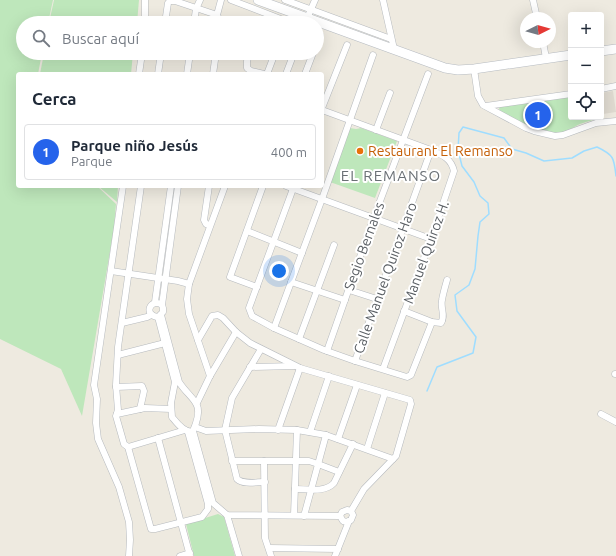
<!DOCTYPE html>
<html lang="es">
<meta charset="utf-8">
<style>
:root{--surface:#fff;--page:#f6f6f7;--text:#1f2937;--muted:#747a83;--line:#e0e1e3;--accent:#2563eb}
body{margin:0;font-family:Ubuntu,sans-serif;background:var(--page);color:var(--text)}
.controls{position:absolute;right:12px;top:12px;display:grid;overflow:hidden;border-radius:4px;box-shadow:0 4px 16px #0002}
.controls button{width:36px;height:36px;display:grid;place-items:center;padding:0;border:0;border-bottom:1px solid var(--line);background:var(--surface);color:var(--text);font:20px sans-serif}
.compass{position:absolute;left:520px;top:12px;width:36px;height:36px;border-radius:50%;background:var(--surface);box-shadow:0 4px 16px #0002;rotate:85deg}
.you{position:absolute;left:279px;top:271px;width:14px;height:14px;margin:-10px;border:3px solid #fff;border-radius:50%;background:#1a73e8;box-shadow:0 0 0 6px #1a73e833}
.badge{display:grid;place-items:center;width:26px;height:26px;border-radius:50%;background:var(--accent);color:#fff;font-size:13px;font-weight:700}
.pin{position:absolute;translate:-50% -50%;border:2px solid #fff;box-shadow:0 1px 4px #0006}
.list{margin:0;padding:0;list-style:none}
h2{display:flex;justify-content:space-between;align-items:center;height:52px;margin:0;padding:0 16px;font-size:17px}
h2 small{font-size:13px;font-weight:400;color:var(--muted)}
.list li{display:grid;grid-template-columns:26px 1fr auto;gap:12px;align-items:center;box-sizing:border-box;height:56px;margin:0 8px 8px;padding:0 8px;border:1px solid var(--line);border-radius:4px}
.list b{display:block;font-size:15px;white-space:nowrap}
.list p{margin:0;font-size:13px;white-space:nowrap;color:var(--muted)}
.list em{font-size:13px;font-style:normal;color:var(--muted)}
.icon{flex:none;width:22px;height:22px;fill:none;stroke:currentColor;stroke-width:2;stroke-linecap:round;stroke-linejoin:round}
.map{position:relative;flex:none;width:616px;height:556px;overflow:hidden}
.search{position:absolute;background:var(--surface);box-shadow:0 4px 16px #0002;left:16px;top:16px;width:308px;height:44px;display:flex;align-items:center;gap:10px;box-sizing:border-box;padding:0 14px;border-radius:22px;color:var(--muted);font-size:15px}
.panel{position:absolute;background:var(--surface);box-shadow:0 4px 16px #0002;left:16px;top:72px;width:308px;height:116px;border-radius:4px}
.map>svg:first-child{display:block}
</style>
<div class="map">
<svg width="616" height="556" viewBox="0 0 616 556">
<rect width="100%" height="100%" fill="#eeeae0"/>
<polygon fill="#e0dbd1" points="613,91 616,112 603,114 601,93"/>
<g fill="#bee7bb">
<polygon points="0,0 53,0 48,23 23,23 23,53 42,53 38,74 18,74 18,186 97,186 116,204 114,228 82,416 61,369 0,339"/>
<polygon points="54,0 139,0 137,23 49,23"/>
<polygon points="44,53 133,53 131,74 40,74"/>
<path d="M571,95V117H601V97L604,117C596,119 588,121 580,124C573,127 566,133 558,134C538,136 517,121 501,112L499,109L500,106Z"/>
<polygon points="350,128 356,129 361,128 397,141 375,198 330,182"/>
<polygon points="98,186 118,186 117,202"/>
<polygon points="218,514 224,517 235,556 194,556 186,524"/>
</g>
<g fill="none" stroke-linecap="round" stroke-linejoin="round">
<path stroke="#9fddff" stroke-width="1.5" d="M427,391L437,367L473,353L476,337L457,311L455,295L469,285L475,269L478,236L480,222L489,214L488,203L480,196L474,182L462,166L458,150L459,133L463,127L504,138L512,149L526,153L544,161L572,158L584,151L597,147C614,155 614,158 616,176"/>
<g stroke="#b6babe" stroke-width="7">
<g id="street">
<polyline points="231,0 291,23"/>
<polyline points="285,0 391,39"/>
<polyline points="383,0 394,49"/>
<polyline points="533,0 537,18"/>
<polyline points="145,23 145,0"/>
<polyline points="165,23 168,3 170,1 175,1 217,15"/>
<polyline points="194,23 196,9 200,0"/>
<polyline points="221,23 217,15 221,0"/>
<polyline points="305,23 315,0"/>
<polyline points="317,42 320,35"/>
<polyline points="543,42 546,58"/>
<polyline points="250,53 247,61 247,68 251,71 264,74"/>
<polyline points="474,69 478,96 483,105 526,128 534,131 555,136 563,135 596,123 616,121"/>
<polyline points="139,74 142,53"/>
<polyline points="158,74 161,53"/>
<polyline points="187,74 190,53"/>
<polyline points="213,74 216,53"/>
<polyline points="267,74 275,53"/>
<polyline points="286,74 294,53"/>
<polyline points="305,74 313,53"/>
<polyline points="601,89 616,86"/>
<polyline points="486,106 571,94"/>
<polyline points="322,108 347,45"/>
<path d="M322,110L431,150C442,155 451,158 454,171L431,239L383,369"/>
<polyline points="376,130 390,93"/>
<polyline points="123,186 94,385 97,399 96,423 98,439 119,487 129,522 130,540 129,556"/>
<polyline points="141,186 118,347 116,385 118,410 116,416 124,444 128,447 151,529 155,529 202,517 208,509 208,504 188,432"/>
<polyline points="209,186 204,220 206,224 210,225"/>
<polyline points="286,186 431,239"/>
<polyline points="294,186 249,308 252,316 274,328 324,350 355,361 407,377 411,375 432,322"/>
<polyline points="247,231 302,253"/>
<polyline points="111,271 178,281 189,284"/>
<polyline points="291,282 345,300"/>
<polyline points="257,287 230,277 263,186"/>
<polyline points="349,290 377,299"/>
<polyline points="155,302 171,186"/>
<path d="M162,305C150,297 143,316 158,317L163,312V308L162,305L178,186"/>
<path d="M404,311L432,322L441,323C446,316 440,308 442,300C443,294 445,287 447,280"/>
<path d="M158,317L175,382L171,403L172,417C177,423 185,434 193,431C206,401 192,402 179,382L161,315"/>
<polyline points="122,323 147,317 151,315"/>
<polyline points="274,328 322,199 373,55"/>
<polyline points="299,339 334,245"/>
<polyline points="198,340 212,316 218,315 223,318 236,332 250,343 300,368 410,400 411,404 396,456 364,489 351,511 353,515 351,520 347,522 343,521 340,516 342,512 347,510 351,511"/>
<path d="M261,349L232,398L225,430L237,479C244,485 256,482 265,482"/>
<polyline points="327,351 374,217 428,74"/>
<polyline points="118,355 165,343"/>
<polyline points="355,361 431,150"/>
<polyline points="250,367 294,366"/>
<polyline points="615,374 616,374"/>
<polyline points="210,376 189,314 187,299 189,284 225,186"/>
<polyline points="116,387 142,386 144,391 140,409"/>
<polyline points="197,403 210,376 236,332"/>
<polyline points="117,414 145,408 171,409"/>
<polyline points="601,414 616,422"/>
<polyline points="195,427 206,431 259,429 297,430 326,435 393,459"/>
<polyline points="278,430 300,368"/>
<polyline points="193,431 213,503 227,515 340,516"/>
<polyline points="310,432 329,376"/>
<polyline points="158,438 190,556"/>
<polyline points="338,439 357,385"/>
<polyline points="128,447 185,430"/>
<polyline points="367,449 385,393"/>
<polyline points="232,461 309,461 318,464 339,472"/>
<polyline points="264,461 265,538 271,556"/>
<path d="M295,489C307,489 325,493 334,483L353,444"/>
<polyline points="227,515 239,556"/>
<polyline points="294,515 297,430"/>
<polyline points="304,516 326,435"/>
<polyline points="269,548 338,549"/>
<polyline points="180,556 190,553"/>
<polyline points="335,556 349,521"/>
</g>
</g>
<g stroke="#b6bbc1" stroke-width="10">
<g id="secondary">
<polyline points="258,0 445,68 458,70 474,69 571,55"/>
<polyline points="601,51 616,49"/>
</g>
</g>
<use href="#street" stroke="#fff" stroke-width="6"/>
<use href="#secondary" stroke="#fff" stroke-width="9"/>
</g>
<circle fill="#e8710a" stroke="#fff" stroke-width="1.5" cx="360" cy="151" r="4"/>
<g text-anchor="middle" stroke-width="4" stroke-linejoin="round" paint-order="stroke">
<g font-size="14" fill="#c56008" stroke="#fff" text-anchor="start">
<text x="368" y="156">Restaurant El Remanso</text>
</g>
<g font-size="14" fill="#595e63" stroke="#fff">
<text transform="translate(364 246) rotate(-70)" y="5">Segio Bernales</text>
<text transform="translate(426 252) rotate(-70)" y="5">Manuel Quiroz H.</text>
<text transform="translate(385 278) rotate(-70)" y="5">Calle Manuel Quiroz Haro</text>
</g>
<g font-size="15" letter-spacing="1" fill="#6a7075" stroke="#fff">
<text x="391" y="181">EL REMANSO</text>
</g>
</g>
</svg>
<div class="controls">
<button>+</button>
<button>−</button>
<button><svg class="icon" aria-label="locate" viewBox="0 0 24 24"><circle cx="12" cy="12" r="6"/><path d="M12 2v4M12 18v4M2 12h4M18 12h4"/></svg></button>
</div>
<svg class="compass" viewBox="-18 -18 36 36"><path d="M0-13l5 13h-10z" fill="#e53935"/><path d="M0 13l5-13h-10z" fill="#747a83"/></svg>
<div class="you"></div>
<div class="pin badge" style="left:538px;top:115px">1</div>
<div class="search"><svg class="icon" aria-label="search" viewBox="0 0 24 24"><circle cx="10" cy="10" r="6"/><path d="M15 15l6 6"/></svg>Buscar aquí</div>
<section class="panel">
<h2>Cerca<small></small></h2>
<ul class="list">
<li><span class="badge">1</span><div><b>Parque niño Jesús</b><p>Parque</p></div><em>400 m</em></li>
</ul>
</section>
</div>
